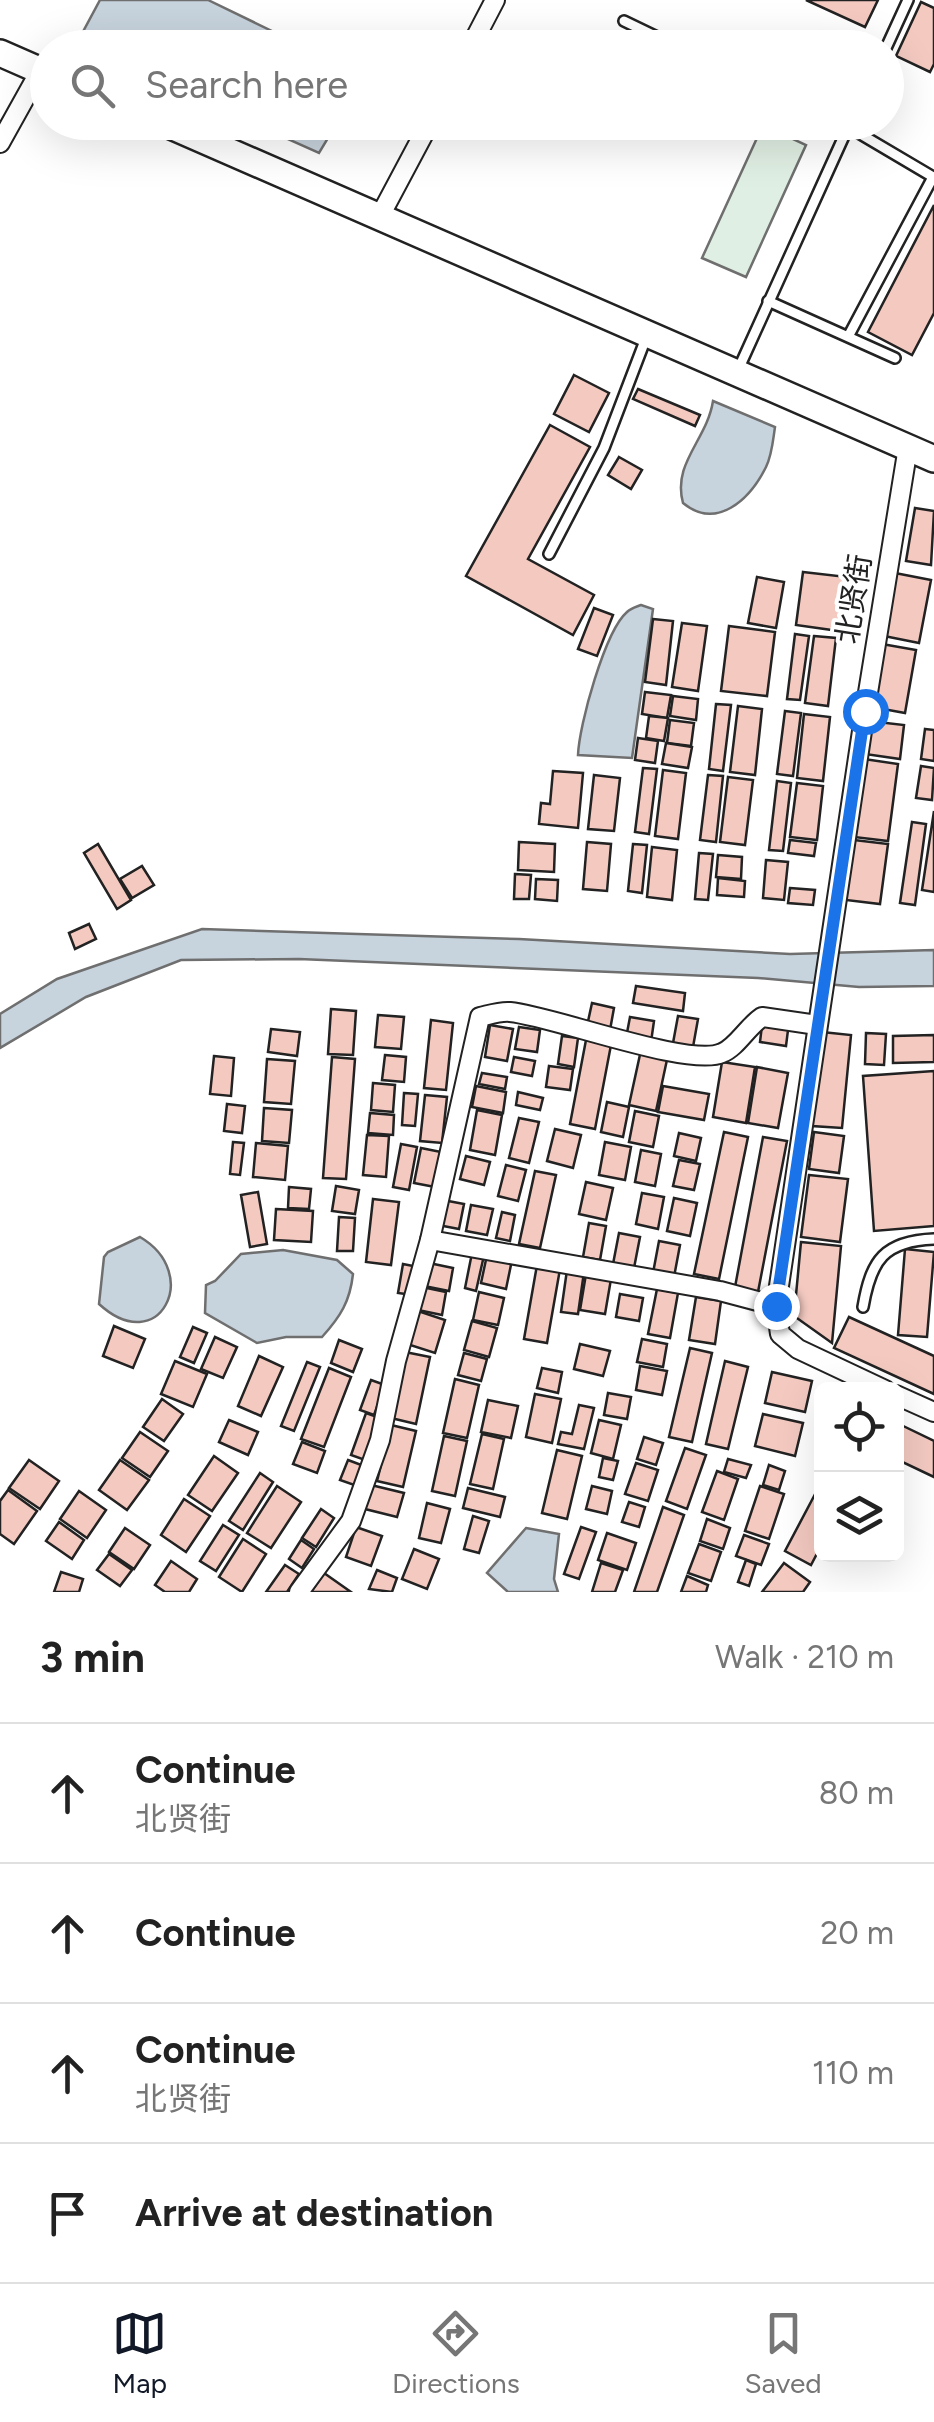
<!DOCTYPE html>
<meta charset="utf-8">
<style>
:root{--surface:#fff;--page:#f2f2f2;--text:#222;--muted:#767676;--line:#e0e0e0;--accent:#111827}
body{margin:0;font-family:Figtree,"Noto Sans SC",sans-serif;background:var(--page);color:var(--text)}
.controls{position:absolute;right:30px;bottom:30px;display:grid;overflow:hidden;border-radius:15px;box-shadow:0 10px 40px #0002}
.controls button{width:90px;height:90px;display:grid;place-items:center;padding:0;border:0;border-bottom:2px solid var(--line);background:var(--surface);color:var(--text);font:50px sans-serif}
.stop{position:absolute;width:30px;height:30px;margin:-22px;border:8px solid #1a73e8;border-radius:50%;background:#fff}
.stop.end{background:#1a73e8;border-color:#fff;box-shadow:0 2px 10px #0008}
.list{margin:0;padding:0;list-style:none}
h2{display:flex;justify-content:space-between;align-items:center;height:130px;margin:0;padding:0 40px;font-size:42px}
h2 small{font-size:32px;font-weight:400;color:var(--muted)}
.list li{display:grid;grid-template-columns:65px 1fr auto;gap:30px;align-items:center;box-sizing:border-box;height:140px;padding:0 40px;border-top:2px solid var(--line)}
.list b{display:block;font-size:38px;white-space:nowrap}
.list p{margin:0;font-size:32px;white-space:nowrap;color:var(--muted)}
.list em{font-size:32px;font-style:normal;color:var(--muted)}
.icon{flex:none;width:55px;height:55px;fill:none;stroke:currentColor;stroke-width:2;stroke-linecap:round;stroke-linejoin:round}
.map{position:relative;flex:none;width:934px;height:1592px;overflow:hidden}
.search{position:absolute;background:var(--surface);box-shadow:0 10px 40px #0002;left:30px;right:30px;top:30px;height:110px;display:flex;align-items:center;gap:25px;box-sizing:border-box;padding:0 35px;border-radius:55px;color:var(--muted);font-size:38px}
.sheet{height:690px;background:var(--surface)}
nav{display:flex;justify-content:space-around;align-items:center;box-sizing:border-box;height:140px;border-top:2px solid var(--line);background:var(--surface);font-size:28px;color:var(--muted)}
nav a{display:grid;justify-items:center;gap:5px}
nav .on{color:var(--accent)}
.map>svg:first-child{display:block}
</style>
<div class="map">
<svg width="934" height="1592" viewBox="0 0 934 1592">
<rect width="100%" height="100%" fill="#fff"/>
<polygon fill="#e0efe3" stroke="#6f6f6f" stroke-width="2.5" points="763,125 806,145 746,277 702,258"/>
<g fill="#c7d3dd" stroke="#6f6f6f" stroke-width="2.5">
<polygon points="100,0 208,0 305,47 81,47 78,41"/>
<polygon points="252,123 337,123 319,153"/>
<path d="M713,401L775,427C773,440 772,455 766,467C750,499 717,531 683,503C672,463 707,440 713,401Z"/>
<path d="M641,605L653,609L632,758L578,755C579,725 605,631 627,612C631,608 636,607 641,605Z"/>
<polygon points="202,929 519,939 790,954 934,950 934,986 859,987 758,978 299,959 181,960 86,997 0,1048 0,1014 57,979"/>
<path d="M140,1237C203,1274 159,1359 99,1304L104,1257L108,1252Z"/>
<path d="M283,1250L337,1260L353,1274C350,1301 341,1316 322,1337H286L257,1343L205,1313L206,1285L215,1281L241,1254Z"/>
<polygon points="526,1528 559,1534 554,1579 558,1592 508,1592 487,1573"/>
</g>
<g fill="#f3c9c0" stroke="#222" stroke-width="2.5">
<polygon points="806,0 878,0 865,27"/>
<polygon points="921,2 934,8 934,64 930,72 896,56"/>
<polygon points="934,205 934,313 912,355 868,332"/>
<polygon points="574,375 609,393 589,432 554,414"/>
<polygon points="638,389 700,415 695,426 633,399"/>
<polygon points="550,425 590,447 528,559 594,595 573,635 466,576"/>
<polygon points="619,457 642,470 631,489 608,475"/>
<polygon points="915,508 934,511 931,565 906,561"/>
<polygon points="803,572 847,577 839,631 796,625"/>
<polygon points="895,573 931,580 919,643 884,636"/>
<polygon points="757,577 784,582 776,628 748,623"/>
<polygon points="594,608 613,615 597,656 578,649"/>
<polygon points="653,619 673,621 666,685 645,682"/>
<polygon points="682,623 707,626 698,691 672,687"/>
<polygon points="729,626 775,632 767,696 721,691"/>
<polygon points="795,634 809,636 800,700 787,699"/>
<polygon points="814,636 836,638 828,706 805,703"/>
<polygon points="882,644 916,650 905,713 872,707"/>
<polygon points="645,692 671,695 667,718 642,714"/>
<polygon points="673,696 698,699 696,720 670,716"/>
<polygon points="716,704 731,705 723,771 709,769"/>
<polygon points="738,706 762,709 755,775 730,772"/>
<polygon points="785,711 801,713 793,776 777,774"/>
<polygon points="804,714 830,717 823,781 797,778"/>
<polygon points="649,716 668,718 664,741 646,738"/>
<polygon points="670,720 694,723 691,746 667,743"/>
<polygon points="869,721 904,725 900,759 865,754"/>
<polygon points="925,729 934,730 934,761 921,759"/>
<polygon points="638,738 658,741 655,763 635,760"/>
<polygon points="666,743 692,747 688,768 662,764"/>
<polygon points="864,759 898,764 888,841 854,837"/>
<polygon points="921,766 934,768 932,800 916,798"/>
<polygon points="643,768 657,769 649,834 635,832"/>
<polygon points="663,770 686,773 678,839 655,836"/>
<polygon points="553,771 583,773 578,828 539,824 541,803 550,804"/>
<polygon points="594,775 620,778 614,831 588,829"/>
<polygon points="708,775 723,776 716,842 700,840"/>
<polygon points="728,777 753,780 745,845 720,842"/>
<polygon points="777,781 791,783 783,851 769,850"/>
<polygon points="797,783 823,786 817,840 790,837"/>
<polygon points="934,811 934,892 922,890"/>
<polygon points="912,822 926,824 915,905 900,903"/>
<polygon points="790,840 816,843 814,856 788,853"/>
<polygon points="854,840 888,844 880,904 846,900"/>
<polygon points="519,842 555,844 554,872 518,870"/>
<polygon points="587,842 611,844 607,891 583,889"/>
<polygon points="98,844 131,900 117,909 84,853"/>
<polygon points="633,844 647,845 642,893 628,891"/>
<polygon points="652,847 677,850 672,900 647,897"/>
<polygon points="699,853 713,854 708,900 695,899"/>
<polygon points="718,855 742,857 741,879 716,877"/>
<polygon points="766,860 788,862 784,900 763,898"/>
<polygon points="142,866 154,885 132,898 120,879"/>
<polygon points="515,874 531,875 529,899 514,899"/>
<polygon points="718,878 745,881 744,897 717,895"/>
<polygon points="536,879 558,880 557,901 535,899"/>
<polygon points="790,888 815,890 813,905 788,903"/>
<polygon points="89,924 96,939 75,949 69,933"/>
<polygon points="636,986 685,993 683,1011 633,1003"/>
<polygon points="592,1003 614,1008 610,1030 587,1026"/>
<polygon points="331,1009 356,1011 353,1055 328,1054"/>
<polygon points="378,1015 404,1017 401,1049 375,1047"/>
<polygon points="678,1016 698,1019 693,1047 673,1043"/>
<polygon points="630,1017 654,1021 651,1042 626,1038"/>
<polygon points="431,1020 453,1023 446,1090 424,1088"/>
<polygon points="490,1025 513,1029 507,1061 485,1057"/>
<polygon points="762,1025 788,1030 786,1046 760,1042"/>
<polygon points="519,1027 540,1030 537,1052 515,1049"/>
<polygon points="271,1029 300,1032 297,1056 268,1052"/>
<polygon points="822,1032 851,1035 842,1128 812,1126"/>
<polygon points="866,1033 886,1034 884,1065 865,1064"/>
<polygon points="934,1035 934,1062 893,1063 893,1036"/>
<polygon points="562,1036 578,1038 574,1067 558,1064"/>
<polygon points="586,1040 611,1045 595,1129 570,1124"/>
<polygon points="641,1050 668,1055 656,1111 629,1105"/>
<polygon points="385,1055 406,1057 404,1082 382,1080"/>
<polygon points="214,1056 234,1058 231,1096 210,1094"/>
<polygon points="332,1057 355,1059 346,1179 323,1178"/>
<polygon points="514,1057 535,1061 532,1076 511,1072"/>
<polygon points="267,1059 295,1061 291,1104 264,1102"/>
<polygon points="722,1062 755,1067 746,1123 713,1117"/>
<polygon points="549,1066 573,1069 570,1090 546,1087"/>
<polygon points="757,1067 788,1073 778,1128 748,1123"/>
<polygon points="934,1071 934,1226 874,1231 863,1076"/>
<polygon points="482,1073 507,1077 505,1089 479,1084"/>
<polygon points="373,1083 395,1085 393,1112 371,1110"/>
<polygon points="476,1086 506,1092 503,1113 472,1107"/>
<polygon points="663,1086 709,1094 704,1120 658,1112"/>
<polygon points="518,1092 543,1098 540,1110 516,1105"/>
<polygon points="404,1093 418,1094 415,1126 402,1125"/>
<polygon points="425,1095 447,1097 442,1143 420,1141"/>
<polygon points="607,1102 629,1107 623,1137 601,1132"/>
<polygon points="227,1104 245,1106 242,1133 224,1131"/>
<polygon points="264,1108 292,1110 289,1143 262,1141"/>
<polygon points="477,1110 502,1115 495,1155 470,1150"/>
<polygon points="635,1111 659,1116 653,1147 629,1142"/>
<polygon points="370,1113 394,1115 393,1135 368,1133"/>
<polygon points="519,1118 539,1122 529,1163 509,1158"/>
<polygon points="555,1129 581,1135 573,1168 547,1161"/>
<polygon points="724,1132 748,1137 719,1279 694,1274"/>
<polygon points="814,1132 844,1136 839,1173 809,1169"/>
<polygon points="679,1133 701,1138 696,1161 674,1156"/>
<polygon points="367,1135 389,1136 386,1177 363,1175"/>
<polygon points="763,1137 787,1141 758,1292 735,1287"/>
<polygon points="233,1142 244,1143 240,1175 230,1174"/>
<polygon points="605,1142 631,1147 625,1180 599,1175"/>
<polygon points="256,1143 288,1146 285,1180 253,1177"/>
<polygon points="401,1144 417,1147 409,1190 393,1187"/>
<polygon points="421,1148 441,1152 435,1187 414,1183"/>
<polygon points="641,1150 661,1154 655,1186 635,1182"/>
<polygon points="466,1156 490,1162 484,1185 460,1179"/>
<polygon points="679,1160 700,1164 694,1190 673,1186"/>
<polygon points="506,1165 526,1170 518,1201 498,1196"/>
<polygon points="535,1171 556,1175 540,1248 519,1244"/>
<polygon points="809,1175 848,1179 840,1242 801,1237"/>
<polygon points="586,1182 613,1188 606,1220 579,1214"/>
<polygon points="336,1186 359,1190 355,1214 332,1211"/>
<polygon points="289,1187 311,1189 309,1209 288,1208"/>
<polygon points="258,1192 267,1244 250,1247 241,1195"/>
<polygon points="642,1193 664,1197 658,1229 636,1224"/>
<polygon points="674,1198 697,1203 690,1236 667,1231"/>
<polygon points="373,1199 399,1202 391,1265 366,1262"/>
<polygon points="443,1200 464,1204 459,1229 438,1225"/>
<polygon points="471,1205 493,1209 487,1235 466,1231"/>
<polygon points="276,1209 313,1211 311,1242 274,1240"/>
<polygon points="502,1212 515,1215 510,1241 496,1238"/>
<polygon points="339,1217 355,1218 353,1251 337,1251"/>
<polygon points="589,1223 606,1226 600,1260 583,1257"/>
<polygon points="619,1233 640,1237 634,1268 613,1264"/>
<polygon points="659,1241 680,1245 674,1277 653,1273"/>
<polygon points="801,1242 841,1246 832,1343 794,1316"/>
<polygon points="473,1248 485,1251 476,1291 465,1288"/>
<polygon points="905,1249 934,1252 927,1337 898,1335"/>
<polygon points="487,1255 512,1260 506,1289 481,1283"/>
<polygon points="429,1263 453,1268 449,1291 424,1286"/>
<polygon points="403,1264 418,1267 413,1295 398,1293"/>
<polygon points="537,1265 560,1269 547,1343 524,1339"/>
<polygon points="567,1270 584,1272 578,1314 561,1312"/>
<polygon points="586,1274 611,1279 605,1314 580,1310"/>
<polygon points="422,1287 446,1292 442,1315 418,1310"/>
<polygon points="657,1289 678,1293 670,1338 648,1334"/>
<polygon points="479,1292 504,1298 498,1325 473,1320"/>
<polygon points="620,1294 643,1298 639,1321 616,1317"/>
<polygon points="696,1297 721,1301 715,1344 689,1340"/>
<polygon points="418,1311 445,1320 435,1353 407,1344"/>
<polygon points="849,1317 934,1356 934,1394 834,1348"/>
<polygon points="472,1321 497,1328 489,1357 464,1350"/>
<polygon points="114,1326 145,1339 133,1368 103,1356"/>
<polygon points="193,1327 207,1333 194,1363 180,1357"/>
<polygon points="215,1337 237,1347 223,1378 201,1369"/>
<polygon points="642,1339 667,1344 663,1367 637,1362"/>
<polygon points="339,1340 362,1349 353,1372 331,1363"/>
<polygon points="580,1344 610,1351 603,1376 574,1369"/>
<polygon points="690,1348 712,1353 692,1442 669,1437"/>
<polygon points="405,1352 430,1357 416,1424 391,1418"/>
<polygon points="464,1353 487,1359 481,1381 458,1375"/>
<polygon points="259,1356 283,1367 261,1416 238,1406"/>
<polygon points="175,1361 207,1374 193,1407 161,1394"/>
<polygon points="725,1361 748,1367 728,1449 706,1444"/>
<polygon points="307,1362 320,1367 294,1431 281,1426"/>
<polygon points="640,1366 667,1371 662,1395 636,1390"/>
<polygon points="329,1368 351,1377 324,1447 301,1439"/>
<polygon points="542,1368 562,1372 558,1393 537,1388"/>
<polygon points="772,1372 812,1381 805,1412 765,1403"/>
<polygon points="455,1379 479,1385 467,1438 443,1433"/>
<polygon points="371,1380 385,1385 374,1415 360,1410"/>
<polygon points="608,1393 631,1397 627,1419 604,1415"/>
<polygon points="535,1394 561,1399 552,1443 526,1437"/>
<polygon points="162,1399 183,1414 164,1441 143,1427"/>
<polygon points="488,1400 518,1406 511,1438 481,1432"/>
<polygon points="579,1405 594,1408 584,1449 558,1444 561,1432 572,1434"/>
<polygon points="366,1413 380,1418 365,1460 351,1455"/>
<polygon points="763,1414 803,1423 795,1456 755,1446"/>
<polygon points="229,1420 258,1432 248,1455 219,1442"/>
<polygon points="599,1420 621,1425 613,1459 591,1453"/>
<polygon points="897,1423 934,1441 934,1477 896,1459"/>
<polygon points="391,1425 416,1431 403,1487 377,1481"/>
<polygon points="140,1432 168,1451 150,1477 122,1458"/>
<polygon points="482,1434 504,1439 493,1489 470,1484"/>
<polygon points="444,1436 467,1441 455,1496 432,1491"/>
<polygon points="644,1437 663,1443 656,1465 637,1459"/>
<polygon points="302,1442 325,1451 317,1473 293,1464"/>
<polygon points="685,1448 706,1455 687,1509 666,1501"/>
<polygon points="557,1450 582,1456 567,1519 542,1513"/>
<polygon points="214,1456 238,1473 212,1511 188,1495"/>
<polygon points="603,1458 618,1461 613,1480 599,1477"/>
<polygon points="728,1459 751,1465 746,1478 724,1472"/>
<polygon points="29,1460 59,1481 40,1509 9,1488"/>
<polygon points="120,1460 149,1480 127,1510 99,1490"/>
<polygon points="348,1460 364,1466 357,1486 340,1480"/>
<polygon points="636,1463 658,1470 648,1501 625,1494"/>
<polygon points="769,1465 785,1471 779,1490 763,1485"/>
<polygon points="717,1471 738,1479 724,1520 702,1512"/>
<polygon points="260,1473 273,1482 243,1530 229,1521"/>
<polygon points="822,1481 822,1544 811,1565 785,1551"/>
<polygon points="371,1485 404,1493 397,1517 365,1509"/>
<polygon points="277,1486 301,1502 271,1548 247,1533"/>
<polygon points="592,1486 612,1491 607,1514 586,1509"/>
<polygon points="760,1486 784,1494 769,1539 745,1531"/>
<polygon points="468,1488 505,1497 500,1517 463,1508"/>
<polygon points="8,1490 37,1511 14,1544 0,1534 0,1501"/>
<polygon points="79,1491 106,1510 87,1538 60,1519"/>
<polygon points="184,1499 210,1516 186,1552 161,1535"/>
<polygon points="629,1502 645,1507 639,1527 622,1522"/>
<polygon points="427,1503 450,1509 441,1543 419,1538"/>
<polygon points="663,1507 684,1515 657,1592 634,1592"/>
<polygon points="321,1509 334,1518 316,1547 302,1538"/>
<polygon points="473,1516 489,1521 479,1553 464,1549"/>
<polygon points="707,1519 730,1528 723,1549 700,1541"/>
<polygon points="59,1522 84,1540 72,1559 46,1541"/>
<polygon points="223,1525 239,1535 216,1571 200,1561"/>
<polygon points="356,1527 382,1536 371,1566 346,1557"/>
<polygon points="581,1527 596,1532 579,1579 564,1574"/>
<polygon points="125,1528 150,1545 134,1569 109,1552"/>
<polygon points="607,1533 636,1543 627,1570 598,1560"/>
<polygon points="744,1535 769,1544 761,1565 736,1556"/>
<polygon points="243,1539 266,1554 242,1592 219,1577"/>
<polygon points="301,1540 314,1549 302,1568 289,1559"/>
<polygon points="699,1544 721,1552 711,1581 688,1573"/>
<polygon points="414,1549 439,1559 427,1589 402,1579"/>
<polygon points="109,1554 132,1570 120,1586 97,1570"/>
<polygon points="746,1560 756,1564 749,1586 738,1582"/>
<polygon points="171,1561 197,1579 189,1592 165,1592 155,1585"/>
<polygon points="601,1563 623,1570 615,1592 592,1592"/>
<polygon points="784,1563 810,1582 803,1592 762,1592"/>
<polygon points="285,1565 299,1574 287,1592 266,1592"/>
<polygon points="377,1570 397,1578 392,1592 369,1589"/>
<polygon points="61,1572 83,1579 79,1592 54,1592"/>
<polygon points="324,1573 351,1592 311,1592"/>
<polygon points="687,1576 708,1585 706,1592 681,1592"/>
</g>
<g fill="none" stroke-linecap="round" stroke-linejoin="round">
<g stroke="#222" stroke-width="14">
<g id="lane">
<polyline points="624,21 680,48"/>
<polyline points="886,48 908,0"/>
<polyline points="840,122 933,177 849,335"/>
<polyline points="768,301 895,358"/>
<polyline points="738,370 849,125"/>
<polyline points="549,554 604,448 646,338"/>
<path d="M863,1307C871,1260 884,1241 934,1239"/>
</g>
</g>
<g stroke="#222" stroke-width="22">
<g id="street">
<polyline points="470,48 495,0"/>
<polyline points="0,143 40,71"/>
<polyline points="380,216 430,122"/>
<polyline points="430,1240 720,1291 776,1306"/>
<polyline points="885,1390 798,1349 780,1334 776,1306 865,711 908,447"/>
<polyline points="896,1395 934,1412"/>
<path d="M299,1592L351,1521L380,1440L396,1361L430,1240L480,1017C489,1015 500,1011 510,1012C553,1016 689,1068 722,1053C737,1047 747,1027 762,1017L817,1025"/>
</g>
</g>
<g stroke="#222" stroke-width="30">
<g id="secondary">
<polyline points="0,53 48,74"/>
<polyline points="162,122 934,459"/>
</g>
</g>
<use href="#lane" stroke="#fff" stroke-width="9"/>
<use href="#street" stroke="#fff" stroke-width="18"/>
<use href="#secondary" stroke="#fff" stroke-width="25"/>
</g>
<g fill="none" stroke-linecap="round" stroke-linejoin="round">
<polyline stroke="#1a73e8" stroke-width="12" points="776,1306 865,711"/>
</g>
<g text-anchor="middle" stroke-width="8" stroke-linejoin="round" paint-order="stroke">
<g font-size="30" fill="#222" stroke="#fff">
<text transform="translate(854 599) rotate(-81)" y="10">北贤街</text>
</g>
</g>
</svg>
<div class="controls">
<button><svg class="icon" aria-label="locate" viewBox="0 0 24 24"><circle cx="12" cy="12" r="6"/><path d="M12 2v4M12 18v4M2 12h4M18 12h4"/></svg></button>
<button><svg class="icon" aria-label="layers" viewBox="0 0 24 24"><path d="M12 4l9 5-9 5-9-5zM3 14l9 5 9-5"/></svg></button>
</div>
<div class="stop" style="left:865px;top:711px"></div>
<div class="stop end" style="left:776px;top:1306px"></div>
<div class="search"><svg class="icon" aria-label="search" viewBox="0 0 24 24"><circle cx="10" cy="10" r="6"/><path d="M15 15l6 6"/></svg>Search here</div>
</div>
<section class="sheet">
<h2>3 min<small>Walk · 210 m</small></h2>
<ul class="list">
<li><svg class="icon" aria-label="ahead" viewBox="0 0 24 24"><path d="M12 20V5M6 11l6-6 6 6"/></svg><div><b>Continue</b><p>北贤街</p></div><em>80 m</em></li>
<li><svg class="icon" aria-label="ahead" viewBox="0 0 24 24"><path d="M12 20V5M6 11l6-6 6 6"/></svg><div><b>Continue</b></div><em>20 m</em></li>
<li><svg class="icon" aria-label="ahead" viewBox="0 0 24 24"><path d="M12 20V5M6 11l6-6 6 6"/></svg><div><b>Continue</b><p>北贤街</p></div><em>110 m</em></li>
<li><svg class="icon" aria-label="arrive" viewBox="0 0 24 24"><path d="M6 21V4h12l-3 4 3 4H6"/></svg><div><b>Arrive at destination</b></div></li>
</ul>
</section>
<nav>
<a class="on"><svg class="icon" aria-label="map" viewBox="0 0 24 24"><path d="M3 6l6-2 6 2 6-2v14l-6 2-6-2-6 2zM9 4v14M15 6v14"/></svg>Map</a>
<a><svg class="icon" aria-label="directions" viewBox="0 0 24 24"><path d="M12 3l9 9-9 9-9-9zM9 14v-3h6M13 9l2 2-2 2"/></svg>Directions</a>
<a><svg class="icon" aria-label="saved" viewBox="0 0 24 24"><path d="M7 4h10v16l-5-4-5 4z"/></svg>Saved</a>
</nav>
